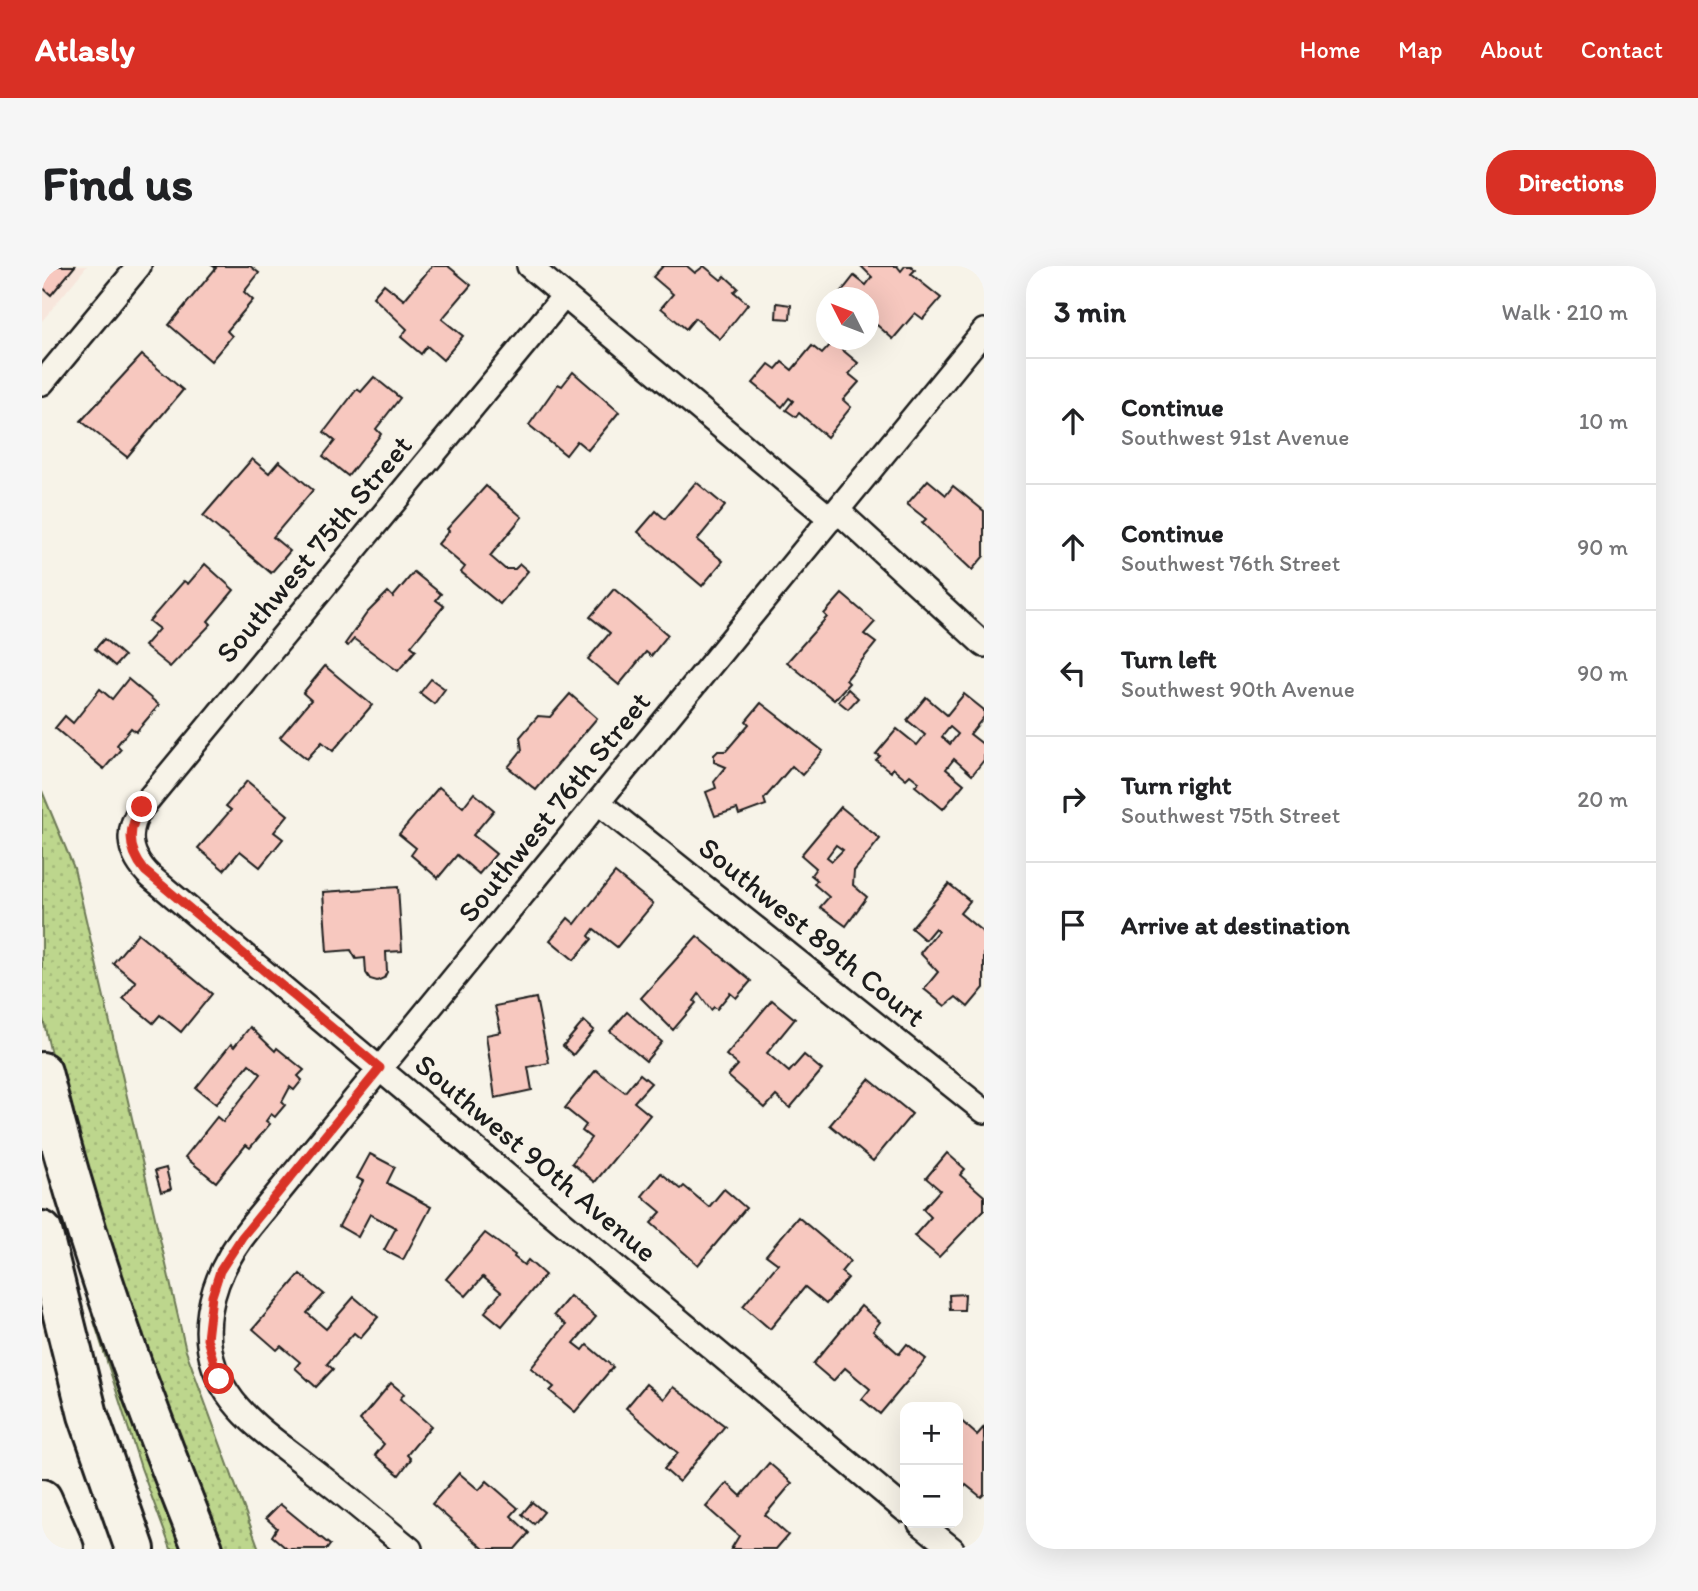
<!DOCTYPE html>
<meta charset="utf-8">
<style>
:root{--surface:#fff;--page:#f6f6f6;--text:#202124;--muted:#757577;--line:#e0e0e0;--accent:#d93025}
body{margin:0;font-family:Itim,sans-serif;background:var(--page);color:var(--text)}
.controls{position:absolute;right:21px;bottom:21px;display:grid;overflow:hidden;border-radius:14px;box-shadow:0 7px 28px #0002}
.controls button{width:63px;height:63px;display:grid;place-items:center;padding:0;border:0;border-bottom:2px solid var(--line);background:var(--surface);color:var(--text);font:35px sans-serif}
.compass{position:absolute;left:774px;top:21px;width:63px;height:63px;border-radius:50%;background:var(--surface);box-shadow:0 7px 28px #0002;rotate:312deg}
.stop{position:absolute;width:21px;height:21px;margin:-16px;border:5px solid #d93025;border-radius:50%;background:#fff}
.stop.end{background:#d93025;border-color:#fff;box-shadow:0 2px 7px #0008}
.list{margin:0;padding:0;list-style:none}
h2{display:flex;justify-content:space-between;align-items:center;height:91px;margin:0;padding:0 28px;font-size:30px}
h2 small{font-size:23px;font-weight:400;color:var(--muted)}
.list li{display:grid;grid-template-columns:46px 1fr auto;gap:21px;align-items:center;box-sizing:border-box;height:126px;padding:0 28px;border-top:2px solid var(--line)}
.list b{display:block;font-size:26px;white-space:nowrap}
.list p{margin:0;font-size:23px;white-space:nowrap;color:var(--muted)}
.list em{font-size:23px;font-style:normal;color:var(--muted)}
.icon{flex:none;width:38px;height:38px;fill:none;stroke:currentColor;stroke-width:2;stroke-linecap:round;stroke-linejoin:round}
.map{position:relative;flex:none;width:942px;height:1283px;overflow:hidden;border-radius:28px}
header{display:flex;align-items:center;gap:42px;box-sizing:border-box;height:98px;padding:0 35px;background:var(--accent);color:#fff}
header strong{font-size:33px}
nav{display:flex;gap:38px;margin-inline-start:auto;font-size:24px}
.intro{display:flex;align-items:center;justify-content:space-between;box-sizing:border-box;height:168px;padding:0 42px}
h1{margin:0;font-size:49px}
.button{padding:18px 32px;border-radius:28px;background:var(--accent);color:#fff;font-size:24px;font-weight:700}
main{display:flex;gap:42px;padding:0 42px}
aside{flex:1;background:var(--surface);border-radius:28px;box-shadow:0 7px 28px #0002}
.map>svg:first-child{display:block}
</style>
<header>
<strong>Atlasly</strong>
<nav><a>Home</a><a>Map</a><a>About</a><a>Contact</a></nav>
</header>
<div class="intro"><h1>Find us</h1><a class="button">Directions</a></div>
<main>
<div class="map">
<svg width="942" height="1283" viewBox="0 0 942 1283">
<defs>
<pattern id="grass-dots" width="8" height="8" patternUnits="userSpaceOnUse" patternTransform="scale(1.75)"><rect width="8" height="8" fill="#bdd68d"/><path d="M2 2h.1M6 6h.1" fill="none" stroke="#a2b779" stroke-width="1.8" stroke-linecap="round"/></pattern>
</defs>
<rect width="100%" height="100%" fill="#f7f3e8"/>
<filter id="ink" filterUnits="userSpaceOnUse"><feTurbulence type="fractalNoise" baseFrequency=".0143" numOctaves="2"/><feDisplacementMap in="SourceGraphic" scale="14" xChannelSelector="R" yChannelSelector="G"/><feConvolveMatrix kernelMatrix="1 2 1 2 8 2 1 2 1" color-interpolation-filters="sRGB"/></filter>
<g filter="url(#ink)">
<polygon fill="#f7e6dc" points="0,0 45,0 0,55"/>
<g fill="url(#grass-dots)" stroke="#6c7954" stroke-width="2">
<polygon points="0,525 32,602 144,1085 217,1283 172,1283 78,1032 15,815 0,748"/>
<polygon points="52,1046 140,1283 129,1283 99,1202 50,1049"/>
</g>
<g fill="#f7c8bf" stroke="#1c1c1c" stroke-width="2" fill-rule="evenodd">
<polygon points="5,0 33,0 9,29 0,21 0,6"/>
<polygon points="171,0 208,0 217,7 202,26 211,34 185,65 190,70 169,95 127,59 174,2"/>
<polygon points="390,0 406,0 429,19 400,53 421,70 401,94 385,80 379,88 359,71 365,63 331,31 342,18 362,34"/>
<polygon points="621,0 645,0 653,7 662,0 679,14 683,10 696,22 692,26 706,38 678,73 653,52 644,63 619,42 631,28 611,11"/>
<polygon points="819,0 855,0 859,5 863,0 869,0 873,4 869,8 899,32 881,53 873,47 851,73 827,52 827,32 797,29 812,10 824,19 830,11"/>
<polygon points="735,37 749,39 748,53 734,52"/>
<polygon points="791,76 816,97 807,108 817,116 801,134 809,141 785,171 757,147 754,151 744,144 751,135 747,132 740,141 711,117 727,98 734,103 740,96 750,104 770,80 780,88"/>
<polygon points="100,89 141,124 85,191 39,155"/>
<polygon points="531,106 577,146 546,184 535,175 524,189 487,159 516,118 520,120"/>
<polygon points="332,111 358,132 334,163 339,168 306,210 281,190 293,175 282,166 315,123 319,126"/>
<polygon points="210,193 227,207 237,195 271,224 231,271 248,285 229,307 161,250"/>
<polygon points="886,214 904,229 911,220 942,245 942,290 930,304 880,257 884,253 865,238"/>
<polygon points="654,216 683,240 655,274 681,295 660,320 596,266 614,245 623,253"/>
<polygon points="444,220 480,251 448,290 463,303 473,303 478,298 486,305 458,338 419,306 423,301 396,278 407,265 405,263"/>
<polygon points="163,298 192,324 166,355 169,358 128,401 102,380 117,363 107,355 142,315 146,318"/>
<polygon points="372,306 399,328 394,334 402,340 369,380 374,384 356,405 312,373 306,380 303,378 325,347 346,326 351,331"/>
<polygon points="572,323 626,369 609,390 604,386 577,419 546,393 568,367 548,351"/>
<polygon points="800,328 833,356 822,368 834,377 804,414 807,417 792,434 745,396 785,351 782,348"/>
<polygon points="62,373 82,390 73,400 53,383"/>
<polygon points="283,400 330,439 291,485 280,476 265,493 238,471 269,434 261,427"/>
<polygon points="86,413 117,439 94,466 89,462 75,479 79,483 62,503 13,462 23,450 31,457 58,423 70,433"/>
<polygon points="389,413 403,423 392,438 378,427"/>
<polygon points="806,423 816,432 806,443 796,435"/>
<polygon points="528,428 555,452 494,524 466,501 480,484 478,471 496,450 508,451"/>
<path d="M922,428L942,444V451L928,468L942,479V494L930,509L912,493L904,503L922,518L901,543L873,520L877,516L868,509L864,513L851,502L849,506L834,494L838,490L834,488L855,463L875,479L883,469L865,454L884,431L905,449ZM908,461L916,468L908,478L900,471Z"/>
<polygon points="719,437 781,485 760,509 750,500 722,533 724,539 697,549 695,543 673,550 664,526 674,522 672,516 684,501 672,496 672,489 676,485 684,485 707,458 704,455"/>
<polygon points="205,515 246,549 232,566 241,573 218,601 198,585 182,604 156,582 189,544 184,540"/>
<polygon points="397,521 421,541 432,527 452,544 431,569 454,588 437,608 415,589 396,612 369,589 374,582 357,568"/>
<path d="M799,541L838,573L812,605L811,619L825,631L804,660L778,641L787,631L772,618L775,614L769,609L774,602L759,589ZM794,579L801,584L790,595L785,591Z"/>
<polygon points="573,607 611,638 575,681 552,663 547,670 550,673 532,694 508,674 526,652 533,658"/>
<polygon points="907,618 928,635 918,647 942,667 942,722 926,741 914,731 903,740 882,723 896,706 878,687 896,665 893,662 883,674 869,662"/>
<polygon points="356,621 360,685 344,686 345,706 342,712 335,715 328,713 324,707 323,692 314,693 309,684 285,686 281,626"/>
<polygon points="96,667 170,728 139,766 118,749 111,757 81,732 94,716 71,697"/>
<polygon points="655,670 709,715 694,732 688,727 675,743 672,741 669,744 657,728 652,735 654,737 631,764 599,732"/>
<polygon points="494,732 507,797 486,801 490,824 453,832 444,769 459,766 453,740"/>
<polygon points="730,734 753,753 725,787 747,806 762,789 780,804 748,842 734,830 723,842 686,810 696,799 684,789"/>
<polygon points="585,746 620,776 604,795 568,765"/>
<polygon points="542,755 552,764 531,789 521,780"/>
<polygon points="208,761 233,785 235,782 262,804 256,810 260,814 252,824 248,821 240,836 243,839 233,851 229,848 224,855 228,858 208,882 204,879 174,916 143,891 175,851 181,856 219,808 207,798 174,838 154,822 189,778 192,781"/>
<polygon points="554,804 583,826 598,808 609,817 592,836 608,849 553,916 530,897 549,872 540,865 544,859 523,842"/>
<polygon points="827,813 870,848 831,895 788,859"/>
<polygon points="905,887 923,903 918,909 942,930 942,944 897,991 872,970 889,951 881,943 898,924 884,912"/>
<polygon points="328,888 353,901 345,917 389,941 361,994 342,984 354,962 328,948 316,971 297,960 321,915 315,912"/>
<polygon points="124,902 129,923 119,926 113,905"/>
<polygon points="619,907 639,923 642,920 667,941 682,923 704,942 656,999 609,957 619,946 600,930"/>
<polygon points="756,951 808,995 799,1006 806,1012 784,1038 763,1021 728,1063 701,1040 736,998 724,989"/>
<polygon points="443,967 473,989 472,991 482,999 486,994 503,1009 460,1060 443,1046 459,1026 441,1011 424,1030 404,1013"/>
<polygon points="258,1008 282,1028 265,1047 284,1063 312,1031 336,1051 318,1072 312,1067 285,1098 291,1103 274,1121 253,1102 258,1096 239,1080 235,1084 211,1063"/>
<polygon points="923,1028 922,1044 908,1044 907,1029"/>
<polygon points="528,1030 554,1051 532,1077 541,1084 545,1079 571,1101 533,1146 508,1125 512,1121 489,1102 524,1059 512,1049"/>
<polygon points="819,1040 838,1056 831,1065 857,1088 865,1078 884,1093 838,1148 820,1133 828,1123 803,1102 791,1115 771,1098"/>
<polygon points="349,1117 362,1128 358,1133 389,1160 365,1189 369,1193 357,1209 333,1189 342,1178 318,1154"/>
<polygon points="604,1118 622,1133 631,1121 683,1160 637,1216 622,1203 636,1187 584,1142"/>
<polygon points="916,1152 935,1169 942,1161 942,1228 939,1231 924,1219 916,1229"/>
<polygon points="727,1197 750,1217 723,1249 746,1269 734,1283 689,1283 697,1270 664,1241 685,1217 699,1230"/>
<polygon points="417,1207 437,1224 445,1215 476,1242 469,1250 487,1267 473,1283 442,1283 390,1238"/>
<polygon points="490,1236 502,1246 492,1258 480,1248"/>
<polygon points="238,1238 288,1279 285,1283 245,1283 230,1270 235,1262 224,1252"/>
</g>
<g fill="none" stroke-linecap="round" stroke-linejoin="round">
<g stroke="#1c1c1c" stroke-width="28">
<g id="minor">
<polyline points="487,0 789,253"/>
<path d="M522,30L100,541C82,566 87,590 109,611L863,1244"/>
<polyline points="0,117 97,0"/>
<polyline points="796,245 942,379"/>
<polyline points="557,537 942,845"/>
<polyline points="878,1257 910,1283"/>
<path d="M368,1283C335,1256 302,1228 268,1202C242,1181 212,1162 191,1135C147,1078 167,1011 209,960L942,65"/>
</g>
</g>
<g stroke="#1c1c1c" stroke-width="44">
<g id="motorway">
<path d="M0,806C40,969 98,1127 161,1283"/>
<polyline points="0,965 46,1149 93,1283"/>
<polyline points="0,1233 22,1283"/>
</g>
</g>
<use href="#minor" stroke="#f7f3e8" stroke-width="23"/>
<use href="#motorway" stroke="#f7f3e8" stroke-width="38"/>
</g>
</g>
<g fill="none" stroke-linecap="round" stroke-linejoin="round" filter="url(#ink)">
<path stroke="#d93025" stroke-width="9" d="M100,541C84,563 86,584 103,605L338,802L200,971L178,1005L170,1030L165,1073L177,1113"/>
</g>
<g text-anchor="middle" stroke-width="6" stroke-linejoin="round" paint-order="stroke">
<g font-size="30" fill="#1c1c1c" stroke="#f7f3e8">
<text transform="translate(272 283) rotate(-50)" y="10">Southwest 75th Street</text>
<text transform="translate(512 541) rotate(-51)" y="10">Southwest 76th Street</text>
<text transform="translate(770 666) rotate(39)" y="10">Southwest 89th Court</text>
<text transform="translate(494 892) rotate(40)" y="10">Southwest 90th Avenue</text>
</g>
</g>
</svg>
<div class="controls">
<button>+</button>
<button>−</button>
</div>
<svg class="compass" viewBox="-18 -18 36 36"><path d="M0-13l5 13h-10z" fill="#e53935"/><path d="M0 13l5-13h-10z" fill="#757577"/></svg>
<div class="stop" style="left:177px;top:1113px"></div>
<div class="stop end" style="left:100px;top:541px"></div>
</div>
<aside>
<h2>3 min<small>Walk · 210 m</small></h2>
<ul class="list">
<li><svg class="icon" aria-label="ahead" viewBox="0 0 24 24"><path d="M12 20V5M6 11l6-6 6 6"/></svg><div><b>Continue</b><p>Southwest 91st Avenue</p></div><em>10 m</em></li>
<li><svg class="icon" aria-label="ahead" viewBox="0 0 24 24"><path d="M12 20V5M6 11l6-6 6 6"/></svg><div><b>Continue</b><p>Southwest 76th Street</p></div><em>90 m</em></li>
<li><svg class="icon" aria-label="left" viewBox="0 0 24 24"><path d="M17 20v-9H6M10 6l-5 5 5 5"/></svg><div><b>Turn left</b><p>Southwest 90th Avenue</p></div><em>90 m</em></li>
<li><svg class="icon" aria-label="right" viewBox="0 0 24 24"><path d="M7 20v-9h11M14 6l5 5-5 5"/></svg><div><b>Turn right</b><p>Southwest 75th Street</p></div><em>20 m</em></li>
<li><svg class="icon" aria-label="arrive" viewBox="0 0 24 24"><path d="M6 21V4h12l-3 4 3 4H6"/></svg><div><b>Arrive at destination</b></div></li>
</ul>
</aside>
</main>
